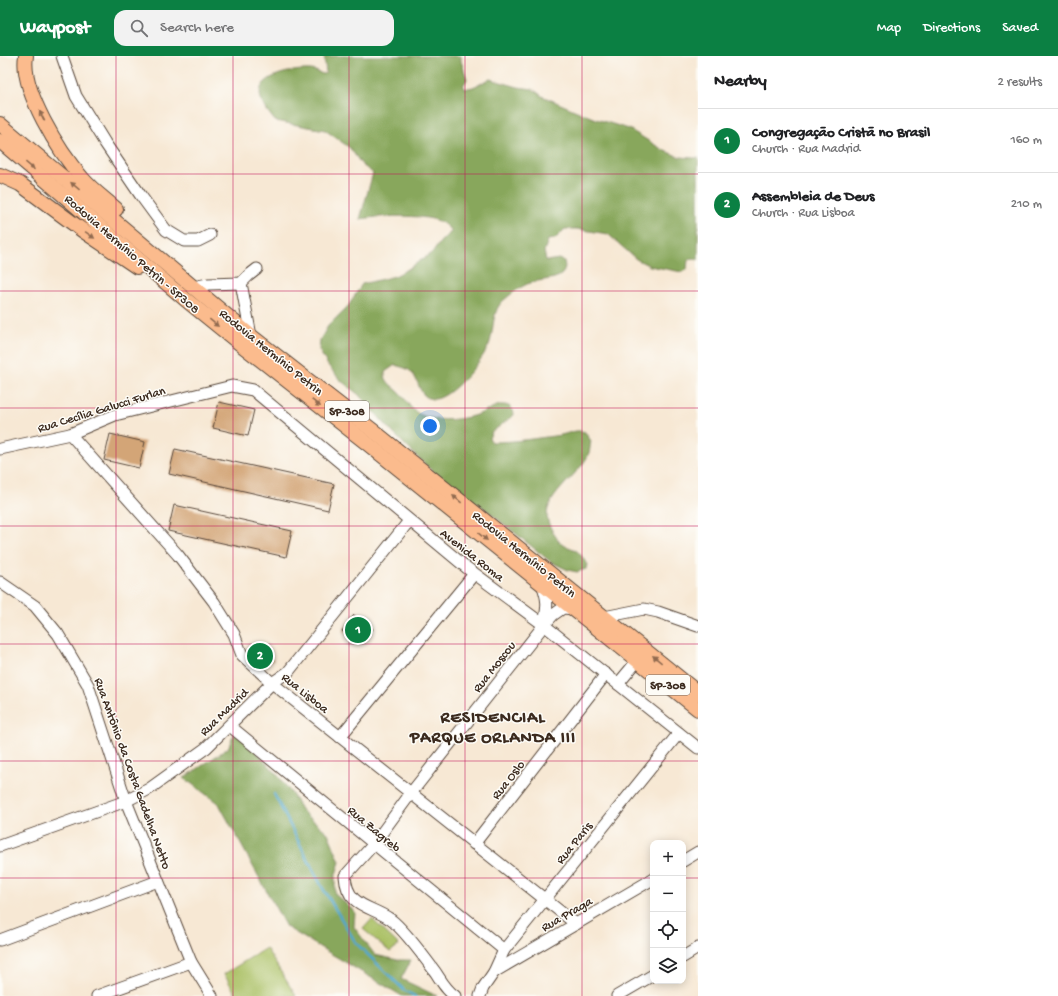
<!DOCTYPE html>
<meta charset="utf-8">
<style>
:root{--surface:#fff;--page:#f2f2f2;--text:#202124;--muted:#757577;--line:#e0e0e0;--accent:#0b8043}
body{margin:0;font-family:"Gochi Hand",sans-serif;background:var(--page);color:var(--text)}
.controls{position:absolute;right:12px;bottom:12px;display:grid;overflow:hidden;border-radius:8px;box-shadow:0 2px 10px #0003}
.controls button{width:36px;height:36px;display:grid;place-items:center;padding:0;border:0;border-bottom:1px solid var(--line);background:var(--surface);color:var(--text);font:20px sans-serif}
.you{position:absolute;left:430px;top:370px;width:14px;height:14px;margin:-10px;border:3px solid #fff;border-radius:50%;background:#1a73e8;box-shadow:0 0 0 6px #1a73e833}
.badge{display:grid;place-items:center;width:26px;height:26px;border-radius:50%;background:var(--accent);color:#fff;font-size:13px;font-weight:700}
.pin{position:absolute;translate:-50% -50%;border:2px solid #fff;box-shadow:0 1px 4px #0006}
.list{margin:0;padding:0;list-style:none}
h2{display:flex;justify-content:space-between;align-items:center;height:52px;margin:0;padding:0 16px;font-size:17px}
h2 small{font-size:13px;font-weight:400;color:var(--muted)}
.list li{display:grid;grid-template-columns:26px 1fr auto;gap:12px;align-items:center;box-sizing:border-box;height:64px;padding:0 16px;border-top:1px solid var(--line)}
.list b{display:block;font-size:15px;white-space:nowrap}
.list p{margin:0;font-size:13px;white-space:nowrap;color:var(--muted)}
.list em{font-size:13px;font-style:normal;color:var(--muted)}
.icon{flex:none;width:22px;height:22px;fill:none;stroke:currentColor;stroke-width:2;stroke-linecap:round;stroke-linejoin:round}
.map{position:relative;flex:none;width:698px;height:940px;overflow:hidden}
header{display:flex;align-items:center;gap:24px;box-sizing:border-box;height:56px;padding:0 20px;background:var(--accent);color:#fff}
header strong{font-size:19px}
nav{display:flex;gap:22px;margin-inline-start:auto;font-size:14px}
.search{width:280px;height:36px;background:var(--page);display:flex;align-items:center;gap:10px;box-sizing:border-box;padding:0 14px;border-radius:12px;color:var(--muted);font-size:15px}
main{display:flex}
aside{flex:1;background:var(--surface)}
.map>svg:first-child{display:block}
</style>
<header>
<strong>Waypost</strong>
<div class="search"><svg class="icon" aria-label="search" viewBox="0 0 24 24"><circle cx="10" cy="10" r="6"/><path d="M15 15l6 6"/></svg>Search here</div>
<nav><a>Map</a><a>Directions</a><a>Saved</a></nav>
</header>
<main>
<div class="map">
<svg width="698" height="940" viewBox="0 0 698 940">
<rect width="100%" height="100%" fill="#fdfcf7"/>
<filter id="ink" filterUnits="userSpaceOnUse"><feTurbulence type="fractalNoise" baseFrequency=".025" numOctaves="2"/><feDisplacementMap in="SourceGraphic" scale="8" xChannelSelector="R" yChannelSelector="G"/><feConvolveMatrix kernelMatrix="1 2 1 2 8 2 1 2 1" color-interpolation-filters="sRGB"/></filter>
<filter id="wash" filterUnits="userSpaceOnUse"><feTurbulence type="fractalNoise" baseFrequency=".012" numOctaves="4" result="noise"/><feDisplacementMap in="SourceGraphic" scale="16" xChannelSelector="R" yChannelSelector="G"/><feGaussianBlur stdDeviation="0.9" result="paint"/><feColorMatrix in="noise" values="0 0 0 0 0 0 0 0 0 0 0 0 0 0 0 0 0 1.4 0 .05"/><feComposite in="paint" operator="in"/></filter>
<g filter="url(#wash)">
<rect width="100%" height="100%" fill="#f7e8d4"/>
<g fill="#abc166" stroke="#737642">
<polygon points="372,863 399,889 390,896 363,873"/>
<polygon points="266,892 296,940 237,940 224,918"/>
</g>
<g fill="#88a75b" stroke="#62683c">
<path d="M324,0H461V5L467,23L463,30L464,33L473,31L490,23L518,31L533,33L542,40L593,62L629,73L665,95L680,101L695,102L698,101V204L694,202L688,204L687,213L682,216L650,210L636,203L608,178L577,173H565L555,183L548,184L544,195L546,205L559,203L564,205C570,226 543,222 530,227C521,230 511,238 504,244C492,253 494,273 490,286C486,301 449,346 432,343C418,341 420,324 411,316C408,312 400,311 395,309L385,316C384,326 393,330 400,337C409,347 410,355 424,360C440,366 463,364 479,358C487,355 496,348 505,349C511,350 514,354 514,359L492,376L489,382L492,386C515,386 538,382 561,379C570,377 576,373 585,376L591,385C590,389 590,394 589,397C583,416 545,439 547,461C548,468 554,479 559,485C563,491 569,490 575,494C580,496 584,504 587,508L586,513L577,516L568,514L551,506L484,452L462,439L434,417L394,378L358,338L340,324L327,308L319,294L320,284L328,270L349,249L362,228L395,220L408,213L433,196L441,185L452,175C448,172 444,167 439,165C421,158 380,160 360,163L373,117L362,109L350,92L325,74L275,65C269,57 261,48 260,38C259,18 297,13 311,14C315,14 319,17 323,18L326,17Z"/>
<polygon points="234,678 250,689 276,717 292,738 302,755 328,777 340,806 335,821 335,838 355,856 354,871 375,899 398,904 411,904 401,923 437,940 402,940 286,871 219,748 184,722 228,692"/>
</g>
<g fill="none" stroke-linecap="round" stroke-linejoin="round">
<polyline stroke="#51a8cd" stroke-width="2.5" points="274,738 322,831 356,887 405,935 415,940"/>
</g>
<g id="blocks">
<g fill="#d3a577">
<polygon points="219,346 254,354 248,380 213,372"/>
<polygon points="110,378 145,386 139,412 104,404"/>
<polygon points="175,393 334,428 328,454 169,418"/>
<polygon points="174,449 292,475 286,501 168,475"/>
<polygon points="354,559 373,573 360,588 342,575"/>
<polygon points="254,588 274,604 263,609 248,595"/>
</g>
</g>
</g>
<g filter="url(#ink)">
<use href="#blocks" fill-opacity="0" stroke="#574639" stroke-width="1"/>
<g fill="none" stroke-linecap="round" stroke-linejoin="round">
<g stroke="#574639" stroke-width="13">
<g id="minor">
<polyline points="62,0 76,40 105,87 141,140 166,174 184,185 198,185 210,179"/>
<polyline points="241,227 251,280"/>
<polyline points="193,231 208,228 241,227 248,220 257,213"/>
<polyline points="70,378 178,499 214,546 234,578 242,599 272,627 576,868"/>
<polyline points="0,393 70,378 115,359 232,330 253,334 467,512 544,569 698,692"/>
<polyline points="0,526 35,550 58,578 88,629 126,745 191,906 212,940"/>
<path d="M542,528C549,546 547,551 544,569L553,559L563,552L574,553"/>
<polyline points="604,561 644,553 658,556 698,570"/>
<polyline points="618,628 638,604"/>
<polyline points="230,670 504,894"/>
<polyline points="340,681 474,518"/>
<polyline points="474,788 606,618"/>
<polyline points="0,790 126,745 149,733 206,692 272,627 288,616 409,465"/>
<polyline points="683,805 698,796"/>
<polyline points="0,884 158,825"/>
<polyline points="683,901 698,892"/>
<polyline points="494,916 653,823"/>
<polyline points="97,940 191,906"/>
<path d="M455,940C446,934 442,926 436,917C425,902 404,873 390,863C369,849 347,851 345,820L373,789L411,737L544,569"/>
<polyline points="480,940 483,932 494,916 504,894 679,677"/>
<polyline points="617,940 653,919"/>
</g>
</g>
<g stroke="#574639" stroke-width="16">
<g id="major">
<path d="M26,0C20,34 60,97 82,122C92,134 105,143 116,153"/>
<polyline points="0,68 251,280 376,377 698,637"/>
<polyline points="0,85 185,243 243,290 368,388 698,653"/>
<polyline points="0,119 20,128 82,174 137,211"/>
</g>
</g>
<use href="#minor" stroke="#fff" stroke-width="11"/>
<use href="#major" stroke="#fbbb8d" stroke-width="14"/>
</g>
<defs><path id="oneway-solid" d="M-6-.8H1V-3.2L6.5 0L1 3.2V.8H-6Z"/></defs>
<g fill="#916b50">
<use href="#oneway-solid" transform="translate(42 60) rotate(-117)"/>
<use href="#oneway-solid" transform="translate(30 110) rotate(40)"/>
<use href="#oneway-solid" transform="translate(75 130) rotate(-140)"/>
<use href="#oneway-solid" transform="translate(90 179) rotate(35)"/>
<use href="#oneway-solid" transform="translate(214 267) rotate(39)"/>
<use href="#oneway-solid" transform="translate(316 347) rotate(38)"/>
<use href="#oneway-solid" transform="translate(457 443) rotate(-141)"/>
<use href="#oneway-solid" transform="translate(483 481) rotate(39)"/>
<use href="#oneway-solid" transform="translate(657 603) rotate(-141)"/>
</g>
</g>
<path fill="none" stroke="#c2185b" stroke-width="1" stroke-opacity="0.55" d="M116,0V940M233,0V940M349,0V940M465,0V940M582,0V940M0,118H698M0,235H698M0,352H698M0,470H698M0,588H698M0,705H698M0,822H653M683,822H698"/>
<g text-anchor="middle" stroke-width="3" stroke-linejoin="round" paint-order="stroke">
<g fill="#fdfcf7" stroke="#75695f" stroke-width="1">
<rect x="325" y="345" width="44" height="20" rx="3"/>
<rect x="646" y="619" width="44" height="20" rx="3"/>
</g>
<g font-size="12" font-weight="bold" fill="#3b2a1e">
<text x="347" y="359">SP-308</text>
<text x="668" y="633">SP-308</text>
</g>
<g font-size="13" fill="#3b2a1e" stroke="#fdfcf7">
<text transform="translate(133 197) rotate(41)" y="5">Rodovia Hermínio Petrin - SP308</text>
<text transform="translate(272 295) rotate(39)" y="5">Rodovia Hermínio Petrin</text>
<text transform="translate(101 352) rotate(-17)" y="5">Rua Cecília Galucci Furlan</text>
<text transform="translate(525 497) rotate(39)" y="5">Rodovia Hermínio Petrin</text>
<text transform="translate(473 498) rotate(38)" y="5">Avenida Roma</text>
<text transform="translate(493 610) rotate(-52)" y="5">Rua Moscou</text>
<text transform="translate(306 636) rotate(39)" y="5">Rua Lisboa</text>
<text transform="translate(223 655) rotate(-44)" y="5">Rua Madrid</text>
<text transform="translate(134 717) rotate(70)" y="5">Rua Antônio da Costa Gadelha Netto</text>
<text transform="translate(507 723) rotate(-52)" y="5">Rua Oslo</text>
<text transform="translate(375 772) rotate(40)" y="5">Rua Zagreb</text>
<text transform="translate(573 786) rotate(-51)" y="5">Rua Paris</text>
<text transform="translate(566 857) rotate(-30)" y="5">Rua Praga</text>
</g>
<g font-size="17" font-weight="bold" letter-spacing="1" fill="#3b2a1e" stroke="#fdfcf7">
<text x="493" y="666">RESIDENCIAL<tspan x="493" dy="20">PARQUE ORLANDA III</tspan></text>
</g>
</g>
</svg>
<div class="controls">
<button>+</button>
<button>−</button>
<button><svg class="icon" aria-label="locate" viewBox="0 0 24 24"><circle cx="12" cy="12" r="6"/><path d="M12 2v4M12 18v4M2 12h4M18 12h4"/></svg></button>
<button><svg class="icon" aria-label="layers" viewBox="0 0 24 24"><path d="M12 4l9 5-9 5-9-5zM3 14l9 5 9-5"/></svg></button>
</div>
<div class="you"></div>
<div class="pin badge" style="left:358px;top:574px">1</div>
<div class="pin badge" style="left:260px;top:600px">2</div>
</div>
<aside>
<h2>Nearby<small>2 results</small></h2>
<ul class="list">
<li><span class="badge">1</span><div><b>Congregação Cristã no Brasil</b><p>Church · Rua Madrid</p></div><em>160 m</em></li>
<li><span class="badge">2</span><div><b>Assembleia de Deus</b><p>Church · Rua Lisboa</p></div><em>210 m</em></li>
</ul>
</aside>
</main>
